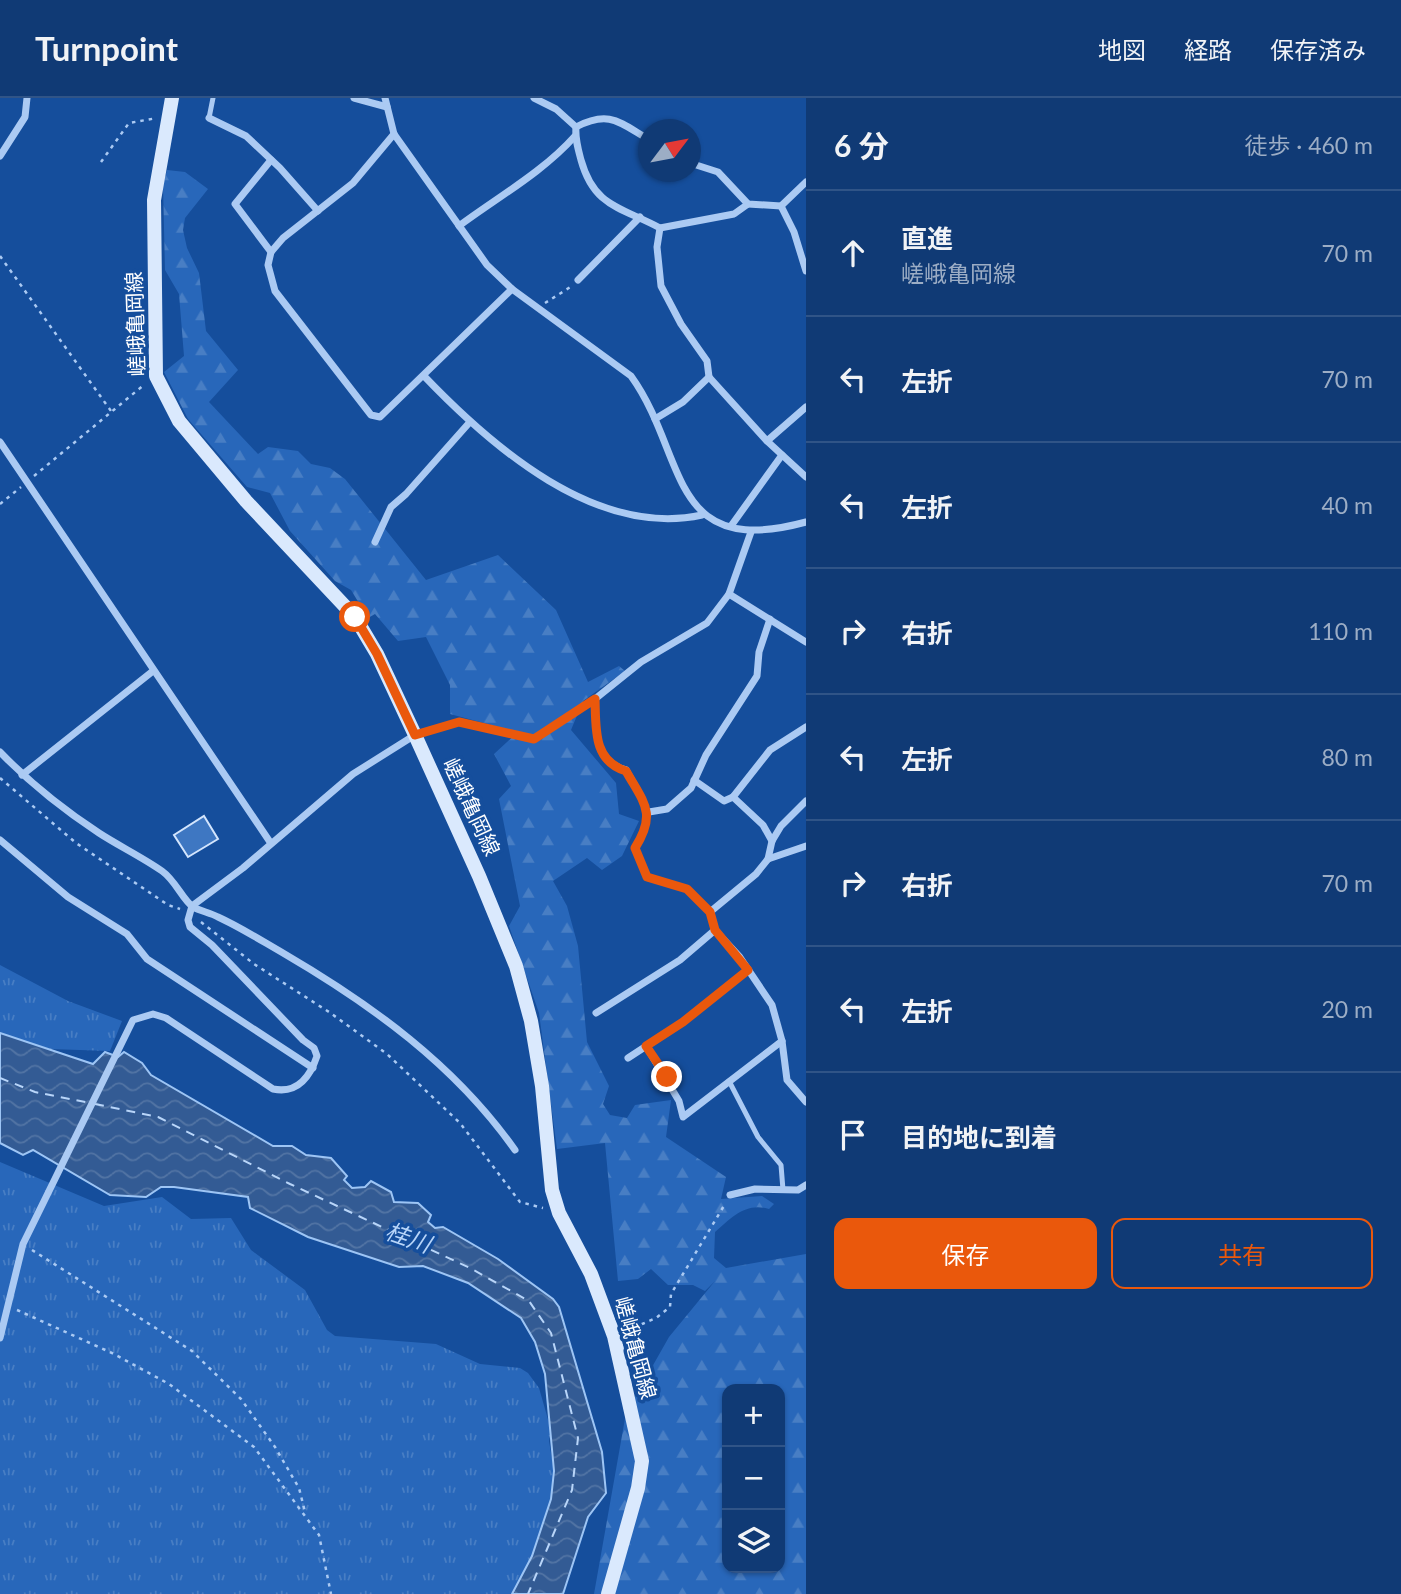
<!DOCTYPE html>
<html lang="ja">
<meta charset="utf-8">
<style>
:root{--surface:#103a75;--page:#1e457d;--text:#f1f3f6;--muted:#9cadc5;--line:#305487;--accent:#ea580c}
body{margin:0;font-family:Lato,"Noto Sans JP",sans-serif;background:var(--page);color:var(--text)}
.controls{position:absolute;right:21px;bottom:21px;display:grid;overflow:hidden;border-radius:14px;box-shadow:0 2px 5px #0004}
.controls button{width:63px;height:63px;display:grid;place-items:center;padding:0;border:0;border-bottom:2px solid var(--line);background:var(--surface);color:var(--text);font:35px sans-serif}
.compass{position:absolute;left:638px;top:21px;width:63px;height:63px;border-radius:50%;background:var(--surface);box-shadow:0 2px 5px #0004;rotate:58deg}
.stop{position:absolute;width:21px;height:21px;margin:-16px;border:5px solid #ea580c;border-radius:50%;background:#fff}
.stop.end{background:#ea580c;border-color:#fff;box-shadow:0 2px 7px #0008}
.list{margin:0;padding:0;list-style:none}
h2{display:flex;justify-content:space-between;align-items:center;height:91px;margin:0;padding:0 28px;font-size:30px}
h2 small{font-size:23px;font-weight:400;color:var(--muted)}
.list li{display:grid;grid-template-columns:46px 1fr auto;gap:21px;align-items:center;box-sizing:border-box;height:126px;padding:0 28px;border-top:2px solid var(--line)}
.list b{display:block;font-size:26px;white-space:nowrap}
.list p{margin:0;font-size:23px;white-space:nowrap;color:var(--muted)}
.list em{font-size:23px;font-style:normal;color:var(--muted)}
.actions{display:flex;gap:14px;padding:21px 28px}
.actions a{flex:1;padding:16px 0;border:2px solid var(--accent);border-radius:14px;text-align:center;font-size:24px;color:var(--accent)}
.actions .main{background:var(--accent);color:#fff}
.icon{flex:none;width:38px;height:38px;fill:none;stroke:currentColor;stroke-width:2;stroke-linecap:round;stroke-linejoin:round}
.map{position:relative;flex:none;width:806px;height:1496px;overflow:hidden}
header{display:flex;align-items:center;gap:42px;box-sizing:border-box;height:98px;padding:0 35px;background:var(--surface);border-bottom:2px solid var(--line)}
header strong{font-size:33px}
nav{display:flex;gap:38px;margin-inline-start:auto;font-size:24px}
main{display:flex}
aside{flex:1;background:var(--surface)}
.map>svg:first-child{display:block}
</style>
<header>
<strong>Turnpoint</strong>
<nav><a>地図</a><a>経路</a><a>保存済み</a></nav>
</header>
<main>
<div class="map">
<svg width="806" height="1496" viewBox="0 0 806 1496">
<defs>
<pattern id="grass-tufts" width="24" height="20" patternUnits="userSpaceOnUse" patternTransform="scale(1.75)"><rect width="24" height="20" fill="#2867ba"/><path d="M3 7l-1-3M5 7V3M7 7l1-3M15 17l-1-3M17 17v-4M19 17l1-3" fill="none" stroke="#487ec4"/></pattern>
<pattern id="forest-firs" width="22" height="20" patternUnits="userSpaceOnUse" patternTransform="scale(1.75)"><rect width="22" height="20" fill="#2867ba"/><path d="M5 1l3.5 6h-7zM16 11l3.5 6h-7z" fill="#487ec4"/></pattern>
<pattern id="water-waves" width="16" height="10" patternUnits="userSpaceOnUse" patternTransform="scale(1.75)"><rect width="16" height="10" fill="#335b94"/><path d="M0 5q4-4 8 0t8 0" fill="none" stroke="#5274a4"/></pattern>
</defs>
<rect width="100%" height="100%" fill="#154e9c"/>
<g fill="url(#grass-tufts)">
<polygon points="0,867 68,903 122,923 110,953 50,951 0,935"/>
<polygon points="0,1064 104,1108 162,1099 191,1121 231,1120 251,1152 305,1192 327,1232 335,1238 436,1246 480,1266 520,1270 528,1275 539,1290 551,1332 549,1343 554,1373 551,1401 532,1458 512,1496 0,1496"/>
</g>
<path fill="url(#forest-firs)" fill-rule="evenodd" d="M167,72L185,74L208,91L185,120L183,132L187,150L199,175L206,233L238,272L209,304L258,356L268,349L298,353L311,366L330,370L345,381L426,482L498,457L556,512L588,584L619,568L625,573L583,603L571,632L616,685L619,716L639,723L622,758L602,772L587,760L553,783L567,808L578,848L587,944L609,988L603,1006L610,1017L627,1020L635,1007L671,1002L666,1039L726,1079L721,1101L762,1098L774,1106L769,1111C746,1104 732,1119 715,1134L714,1160L726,1170L806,1156V1496H594L626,1315L669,1239L715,1183L705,1193L693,1187H668L651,1171L638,1181L618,1183L605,1045L557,1051L539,915L509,828L520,808L499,701L511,688L494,656L518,634L450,616V587L426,539L398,543L375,516L368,520L351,492L335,483L290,433L270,395L247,389L188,321L164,274L184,258L179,196L165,172L163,87ZM727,1291H780V1470H727Z"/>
<polygon fill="url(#water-waves)" stroke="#9dc5f5" stroke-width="2" points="0,935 93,966 105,954 118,959 124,954 142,965 151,977 273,1048 292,1048 306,1057 331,1060 347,1078 344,1082 352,1090 365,1089 371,1083 391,1094 394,1104 418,1105 431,1117 428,1124 435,1130 443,1129 498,1161 553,1201 559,1209 602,1354 606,1395 588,1419 563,1496 512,1496 532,1458 551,1401 554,1373 545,1276 535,1244 521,1220 468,1185 423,1168 399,1169 308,1139 250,1110 248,1099 174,1089 161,1089 146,1099 110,1097 33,1052 23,1057 0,1045"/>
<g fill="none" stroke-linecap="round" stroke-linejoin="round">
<g stroke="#b8d5f9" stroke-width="2" stroke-dasharray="9 7" stroke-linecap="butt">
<polyline points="0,980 35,994 90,1005"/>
<polyline points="95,1006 158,1019 290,1086 470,1170 529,1203 551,1235 578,1340 572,1392 528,1496"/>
</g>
</g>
<polygon fill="#3e77c2" stroke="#d3e5fd" stroke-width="2" points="204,718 218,741 188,759 174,737"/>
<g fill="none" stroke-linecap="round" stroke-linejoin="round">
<g stroke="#abcaf3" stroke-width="2.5" stroke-dasharray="3.5 5" stroke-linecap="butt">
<polyline points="101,64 129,25 157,20"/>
<polyline points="0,158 111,313"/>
<polyline points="545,205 572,188"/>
<polyline points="34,378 145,286"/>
<polyline points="0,406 21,389"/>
<polyline points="0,680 76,745 168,807 180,811"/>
<polyline points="201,824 254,866 329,914 387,956 460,1025 520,1104 543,1110"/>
<polyline points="32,1152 192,1253 241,1301 275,1349 299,1390 305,1414"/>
<polyline points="17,1212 112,1255 169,1286 254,1349 319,1437 331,1496"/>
<polyline points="626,1233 656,1220 670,1209 671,1196 725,1106"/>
</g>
<g stroke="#abcaf3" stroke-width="5">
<polyline points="209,20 213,0"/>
<polyline points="729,983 758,1039 781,1067 783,1092"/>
</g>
<g stroke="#abcaf3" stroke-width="7">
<polyline points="354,0 387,9"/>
<path d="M385,0L394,36L487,167L512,191L631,278C688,357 666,462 806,424"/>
<polyline points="534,0 556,11 576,29"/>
<polyline points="209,20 246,38 280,70 318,113"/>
<path d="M576,29C575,41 578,51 581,62C594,109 621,109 660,130L657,149L661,188L681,226L707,263L709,279L767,343L806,379"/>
<path d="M576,29C609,12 619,24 648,41"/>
<polyline points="394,36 353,85 283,140 271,154 268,167 275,193 371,317 380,319 512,191"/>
<polyline points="0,58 25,19 27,0"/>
<polyline points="690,65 718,74 748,106 781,108 806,84"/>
<polyline points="781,108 794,134 806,173"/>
<path d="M459,128C498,99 543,74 575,38"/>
<polyline points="660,130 734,116 748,106"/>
<polyline points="271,154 235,106 271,62"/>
<polyline points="578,182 640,119"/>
<path d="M424,278C492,349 596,440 702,417"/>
<polyline points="655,321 683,304 709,279"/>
<polyline points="767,343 806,309"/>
<polyline points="0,344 270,744"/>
<polyline points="731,428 782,357"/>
<path d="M751,434L729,496L707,525L641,564L595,601C596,630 593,663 626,672C644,705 657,715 635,750L647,779L687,791L710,814L715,832L739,858L772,907L782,943L787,982L806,1004"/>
<polyline points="375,444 391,409 406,396 469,325"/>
<polyline points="729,496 806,544"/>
<path d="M0,654C29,684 64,712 99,735C119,748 142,759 162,773C176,783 182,801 193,809C200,813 211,815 218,819C240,829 262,843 283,855C372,907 455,967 515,1052"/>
<polyline points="22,677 153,573"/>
<polyline points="694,682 724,703 733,699 770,652 806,629"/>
<polyline points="733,699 763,727 772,743"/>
<polyline points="649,714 667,711 691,690 706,657 757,578 759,554 770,521"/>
<polyline points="0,742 68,799 127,836 147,861 313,970"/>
<polyline points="768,761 806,748"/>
<polyline points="710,814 756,776 768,761 772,743 781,728 806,703"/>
<polyline points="596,915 680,862 715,832"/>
<polyline points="646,948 679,1003 683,1019 782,943"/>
<polyline points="628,960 683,924 748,872"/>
<polyline points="730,1097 755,1091 798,1092 806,1087"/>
<path d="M0,1240L23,1146L133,922L153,916L166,920L273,991C297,996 310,979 317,958L314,950L303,942L212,847L190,829L188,822L192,808L243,770L353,676L415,637L459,624L534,641L595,601"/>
</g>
<polyline stroke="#dae9fd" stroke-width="14" points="172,0 154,102 156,278 179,323 246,403 355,519 377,556 415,637 479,778 516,868 531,923 542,988 552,1092 559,1115 591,1176 614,1238 642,1363 638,1390 608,1496"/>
</g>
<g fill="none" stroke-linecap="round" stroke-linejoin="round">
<path stroke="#ea580c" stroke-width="9" d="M355,519L377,556L415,637L459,624L534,641L595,601C596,631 593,663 626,673C644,705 657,715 635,750L647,779L687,791L710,814L715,832L748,872L683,924L646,948L667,979"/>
</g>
<g text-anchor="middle" stroke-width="7" stroke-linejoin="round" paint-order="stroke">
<g font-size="21" fill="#fff" stroke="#154e9c">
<text transform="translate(136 226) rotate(-92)" y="7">嵯峨亀岡線</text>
<text transform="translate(471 709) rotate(65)" y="7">嵯峨亀岡線</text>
<text transform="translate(635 1250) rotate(75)" y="7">嵯峨亀岡線</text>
</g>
<g font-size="23" font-style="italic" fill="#b8d5f9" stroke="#154e9c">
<text transform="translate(408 1140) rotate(19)" y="8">桂川</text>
</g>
</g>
</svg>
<div class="controls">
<button>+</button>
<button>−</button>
<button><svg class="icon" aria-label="layers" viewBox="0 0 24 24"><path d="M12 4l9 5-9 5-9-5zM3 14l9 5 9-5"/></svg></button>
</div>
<svg class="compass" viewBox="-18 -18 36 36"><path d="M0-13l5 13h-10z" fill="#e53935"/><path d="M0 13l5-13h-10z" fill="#9cadc5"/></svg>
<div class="stop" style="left:355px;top:519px"></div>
<div class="stop end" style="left:667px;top:979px"></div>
</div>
<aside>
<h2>6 分<small>徒歩 · 460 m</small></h2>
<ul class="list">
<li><svg class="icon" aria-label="ahead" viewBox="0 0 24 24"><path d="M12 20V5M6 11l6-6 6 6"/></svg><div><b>直進</b><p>嵯峨亀岡線</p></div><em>70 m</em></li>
<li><svg class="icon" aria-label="left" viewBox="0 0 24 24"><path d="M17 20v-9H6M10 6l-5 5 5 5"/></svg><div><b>左折</b></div><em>70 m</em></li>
<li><svg class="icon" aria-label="left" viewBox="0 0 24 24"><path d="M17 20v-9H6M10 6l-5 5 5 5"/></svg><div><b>左折</b></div><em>40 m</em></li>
<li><svg class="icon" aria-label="right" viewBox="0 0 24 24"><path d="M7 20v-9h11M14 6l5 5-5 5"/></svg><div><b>右折</b></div><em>110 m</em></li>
<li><svg class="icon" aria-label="left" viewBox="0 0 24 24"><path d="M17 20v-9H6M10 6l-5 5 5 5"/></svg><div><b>左折</b></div><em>80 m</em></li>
<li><svg class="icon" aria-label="right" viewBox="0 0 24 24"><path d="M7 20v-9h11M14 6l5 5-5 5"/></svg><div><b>右折</b></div><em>70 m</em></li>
<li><svg class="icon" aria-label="left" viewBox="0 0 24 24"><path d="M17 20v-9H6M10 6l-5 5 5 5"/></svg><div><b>左折</b></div><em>20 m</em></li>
<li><svg class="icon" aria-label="arrive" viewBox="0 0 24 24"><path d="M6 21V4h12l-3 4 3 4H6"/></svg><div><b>目的地に到着</b></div></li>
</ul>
<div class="actions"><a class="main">保存</a><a>共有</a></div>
</aside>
</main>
